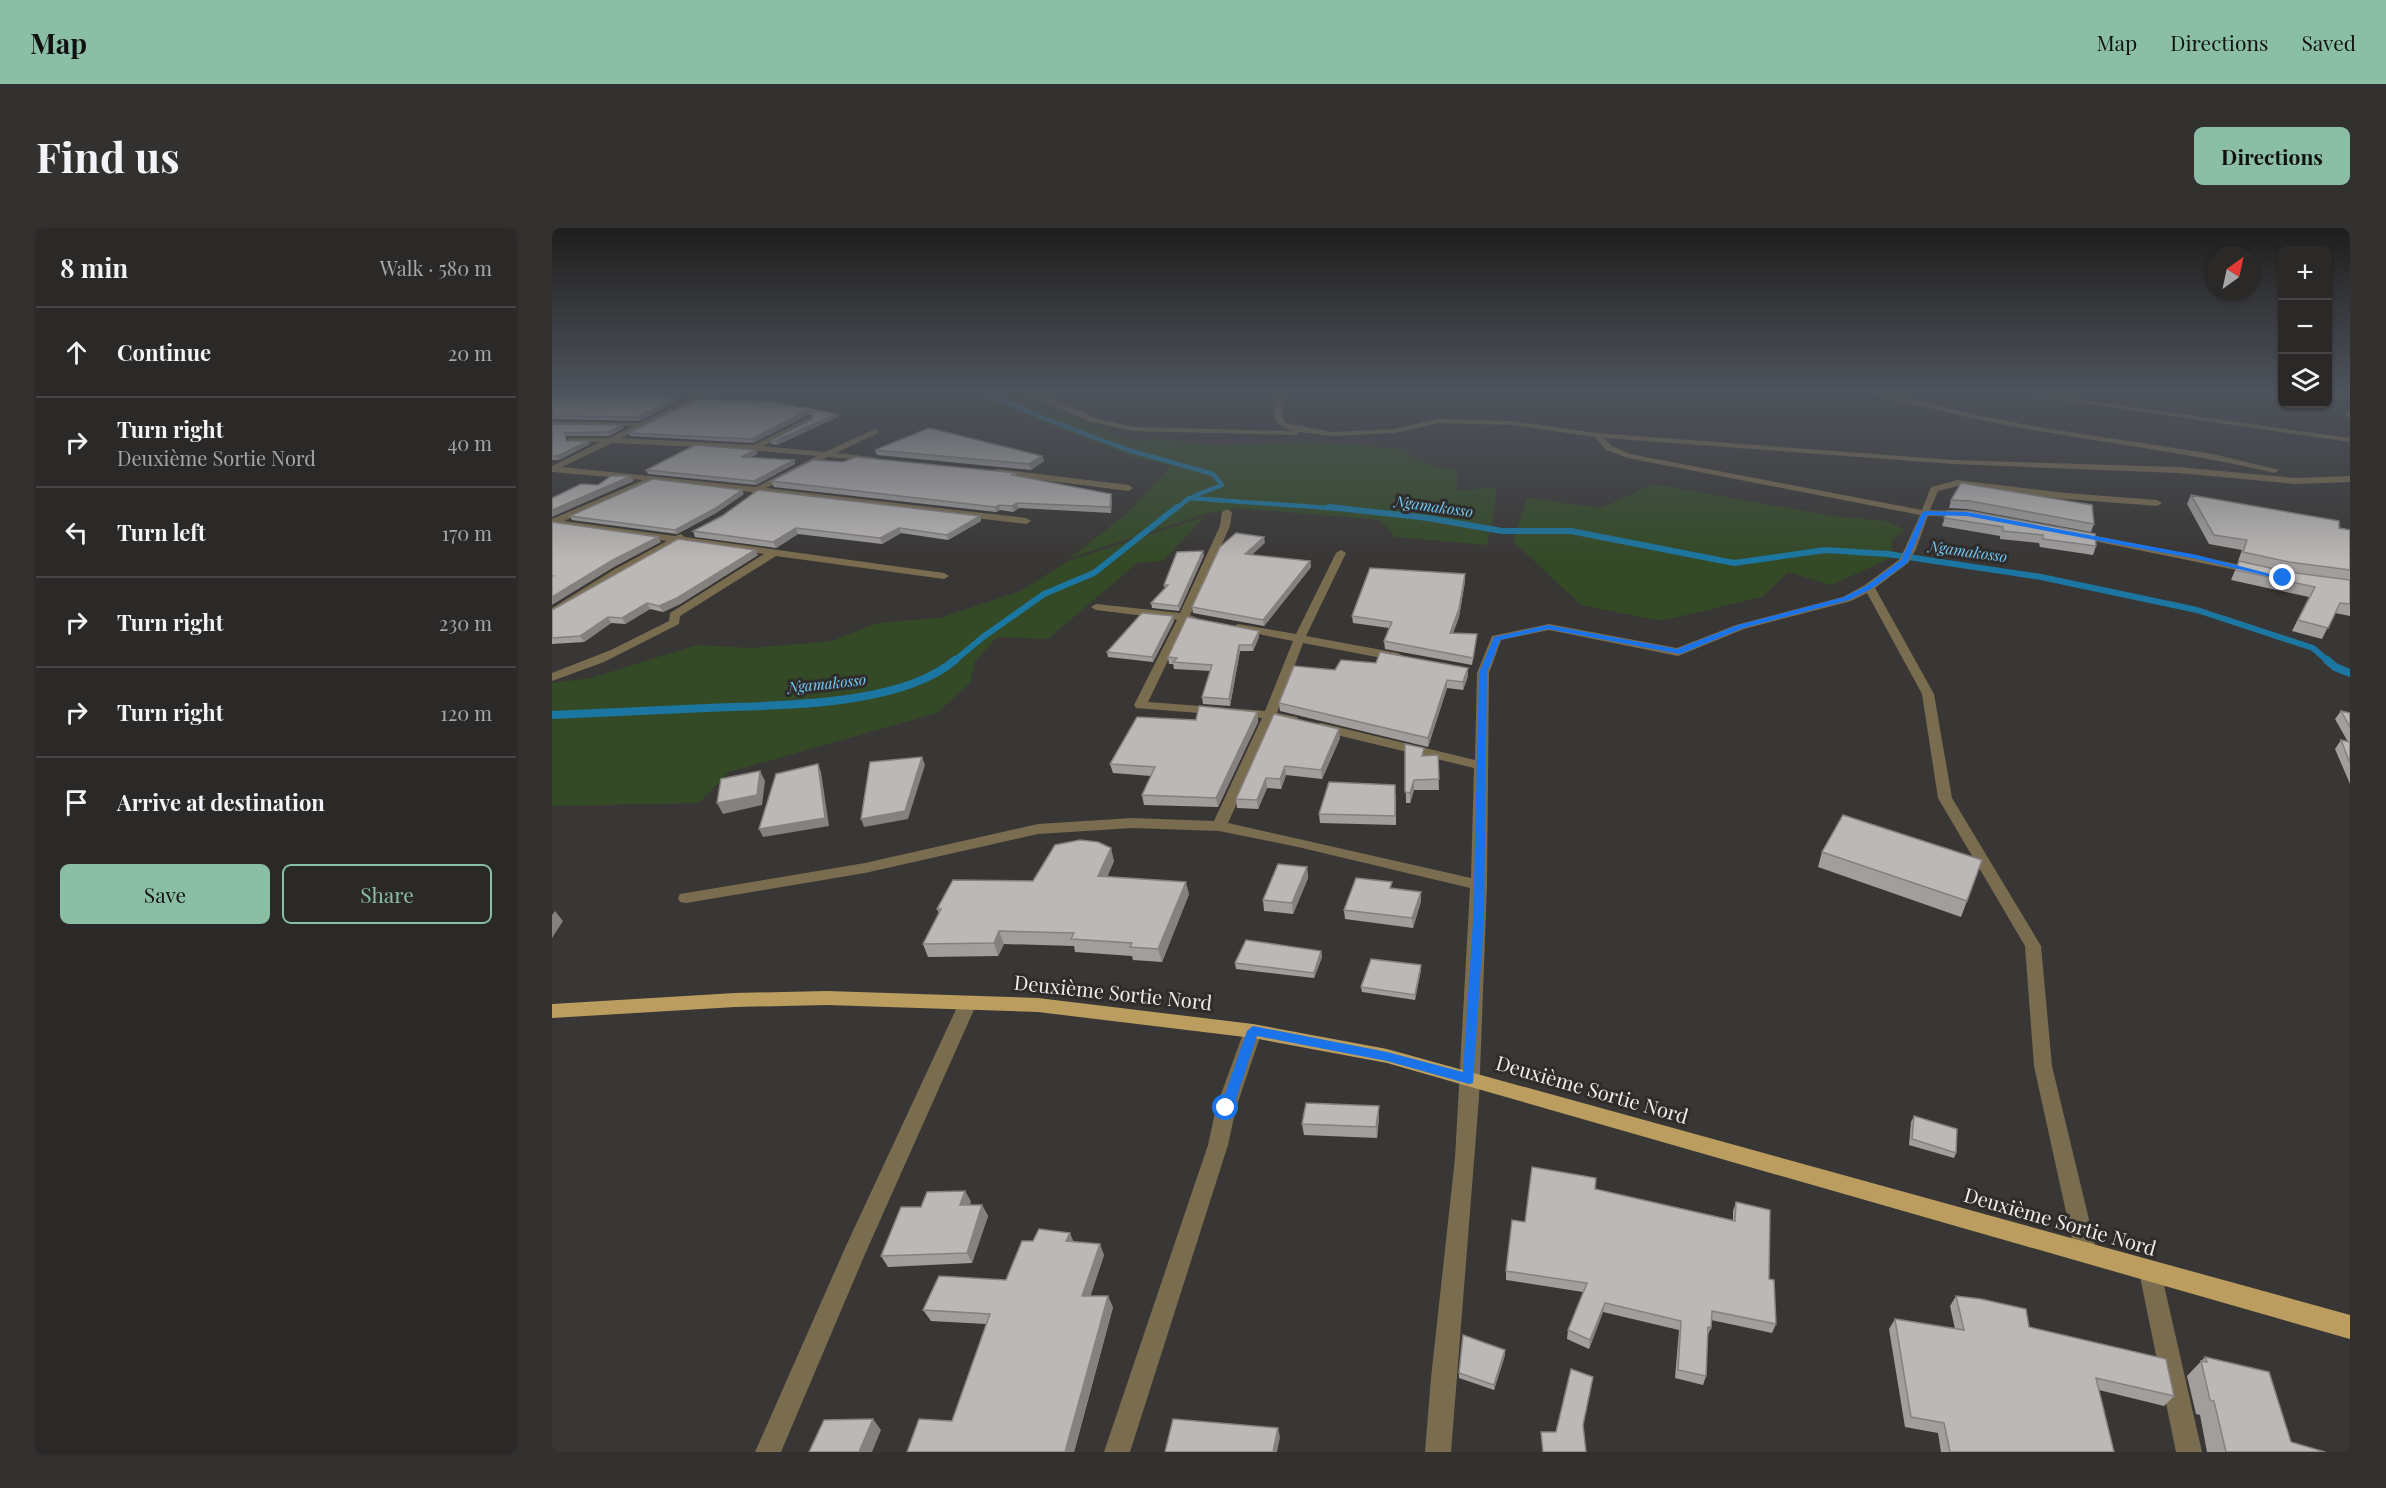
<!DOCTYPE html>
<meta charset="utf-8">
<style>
:root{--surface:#2b2928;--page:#333130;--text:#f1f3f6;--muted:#a6a6a8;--line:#474545;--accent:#8abfa5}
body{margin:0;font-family:"Playfair Display",serif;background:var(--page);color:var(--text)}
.controls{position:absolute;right:18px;top:18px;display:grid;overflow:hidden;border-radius:9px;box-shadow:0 2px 4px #0004}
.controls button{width:54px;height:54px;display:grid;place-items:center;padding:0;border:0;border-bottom:2px solid var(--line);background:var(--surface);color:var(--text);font:30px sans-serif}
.compass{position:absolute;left:1654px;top:18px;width:54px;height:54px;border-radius:50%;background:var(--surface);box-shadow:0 2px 4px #0004;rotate:33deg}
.stop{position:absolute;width:18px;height:18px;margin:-14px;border:4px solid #1a73e8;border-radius:50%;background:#fff}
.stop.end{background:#1a73e8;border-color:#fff;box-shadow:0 2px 6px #0008}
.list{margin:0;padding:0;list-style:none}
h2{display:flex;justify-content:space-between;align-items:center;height:78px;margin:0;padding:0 24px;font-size:26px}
h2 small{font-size:20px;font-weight:400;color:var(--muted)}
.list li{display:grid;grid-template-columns:39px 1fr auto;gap:18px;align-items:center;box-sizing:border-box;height:90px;padding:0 24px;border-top:2px solid var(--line)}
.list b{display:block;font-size:22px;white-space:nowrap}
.list p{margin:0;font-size:20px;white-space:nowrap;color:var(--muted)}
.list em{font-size:20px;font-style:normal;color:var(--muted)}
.actions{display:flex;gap:12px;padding:18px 24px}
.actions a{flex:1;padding:14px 0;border:2px solid var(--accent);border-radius:9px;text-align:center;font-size:21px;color:var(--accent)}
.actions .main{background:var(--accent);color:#111}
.icon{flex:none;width:33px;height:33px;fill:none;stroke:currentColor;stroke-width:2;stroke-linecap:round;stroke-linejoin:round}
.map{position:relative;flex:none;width:1798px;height:1224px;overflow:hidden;border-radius:9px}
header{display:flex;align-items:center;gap:36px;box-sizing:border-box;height:84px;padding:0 30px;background:var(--accent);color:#111}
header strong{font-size:28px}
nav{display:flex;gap:33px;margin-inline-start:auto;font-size:21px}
.intro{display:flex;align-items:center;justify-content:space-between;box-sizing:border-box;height:144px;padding:0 36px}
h1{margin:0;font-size:42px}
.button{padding:15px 27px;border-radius:9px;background:var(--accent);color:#111;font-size:21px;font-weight:700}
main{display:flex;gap:36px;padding:0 36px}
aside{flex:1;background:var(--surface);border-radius:9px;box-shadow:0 2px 4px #0004}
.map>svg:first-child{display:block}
</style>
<header>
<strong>Map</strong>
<nav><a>Map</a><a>Directions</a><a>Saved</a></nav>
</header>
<div class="intro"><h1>Find us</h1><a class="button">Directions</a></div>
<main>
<aside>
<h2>8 min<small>Walk · 580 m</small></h2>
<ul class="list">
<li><svg class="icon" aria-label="ahead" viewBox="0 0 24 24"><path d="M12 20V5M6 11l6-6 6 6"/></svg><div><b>Continue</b></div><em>20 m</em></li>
<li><svg class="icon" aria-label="right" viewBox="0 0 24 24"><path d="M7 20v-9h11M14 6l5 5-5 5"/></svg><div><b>Turn right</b><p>Deuxième Sortie Nord</p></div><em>40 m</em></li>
<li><svg class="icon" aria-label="left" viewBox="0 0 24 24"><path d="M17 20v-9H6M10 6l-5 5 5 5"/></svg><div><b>Turn left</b></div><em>170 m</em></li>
<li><svg class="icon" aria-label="right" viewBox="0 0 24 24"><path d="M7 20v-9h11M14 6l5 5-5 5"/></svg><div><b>Turn right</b></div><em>230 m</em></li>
<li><svg class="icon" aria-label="right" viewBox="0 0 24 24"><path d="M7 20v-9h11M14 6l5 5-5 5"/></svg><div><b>Turn right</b></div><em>120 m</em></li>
<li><svg class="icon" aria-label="arrive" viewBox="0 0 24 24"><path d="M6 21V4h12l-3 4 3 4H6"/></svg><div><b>Arrive at destination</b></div></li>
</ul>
<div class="actions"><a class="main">Save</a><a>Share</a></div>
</aside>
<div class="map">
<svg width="1798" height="1224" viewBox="0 0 1798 1224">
<rect width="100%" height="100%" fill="#393735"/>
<g fill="#344a27">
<polygon points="377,162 468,162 467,167 584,214 601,209 662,218 758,213 851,221 872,235 905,242 905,262 944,260 943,281 935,317 843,309 828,292 686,280 653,286 518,330 573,287 619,238 583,230 418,166"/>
<polygon points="1102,256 1280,288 1335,293 1353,302 1340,312 1339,330 1279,357 1236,344 1210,369 1109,393 1029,377 961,313 975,270 1049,280"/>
<polygon points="652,289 611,333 585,335 496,411 445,409 423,433 418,455 385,485 177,544 147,575 0,578 0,455 39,450 145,417 199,420 280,413 326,395 388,390 469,363 516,333"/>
</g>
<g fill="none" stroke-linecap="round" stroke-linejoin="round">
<g stroke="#1b77a2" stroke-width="4.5">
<polyline points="428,162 491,190 576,222 661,246 670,257 642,268"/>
<polyline points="624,281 637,270 791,281"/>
</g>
<g stroke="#1b77a2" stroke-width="6">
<polyline points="777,279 876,290 950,303 1019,303 1182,335 1273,322 1336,326 1489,349 1645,382 1761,420 1777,434"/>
<polyline points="401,434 431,409 492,366 542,345 625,279"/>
</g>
<g stroke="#1b77a2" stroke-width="8">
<polyline points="1775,432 1783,439 1798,445"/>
<path d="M0,487C52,485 104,482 155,480C225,477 348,479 403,432"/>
</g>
<g fill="#7a6c4e" fill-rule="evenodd">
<path d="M473,162H479L544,190L581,199L742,203C715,195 720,183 730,162H737C732,174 725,183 734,195L780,204L843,201L886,191L960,193L1045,205L1402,232L1626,239L1743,250L1798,248V254L1743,256L1626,245L1402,236L1052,210L1060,218L1078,226L1370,282L1379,259L1406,252L1514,265L1605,272L1610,275L1605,278L1514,271L1406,258L1386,263L1378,282L1413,283L1418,286L1413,289L1376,288L1364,321L1356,335L1323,360L1382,466L1400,570L1489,718L1500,838L1545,1025L1542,1032L1534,1035L1526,1032L1523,1025L1482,838L1473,718L1386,570L1370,466L1315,365L1299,373L1192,401L1126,428L997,402L949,412L937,445L935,657L927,870L899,1224H873L879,1150L903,930L918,660L746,619L667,603L580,600L486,606L313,645L134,675L128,674L126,670L128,666L134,665L313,635L486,596L580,590L662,593L710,490L584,480L582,477L625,392L544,382L539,379L544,376L628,385L668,298L670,284L675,281L680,284L678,298L638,387L645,390L635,393L596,474L713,483L741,413L686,402L680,399L686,396L744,406L784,325L789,322L794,325L754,408L846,425L852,429L846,433L751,415L725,485L745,489L746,492L740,496L722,492L676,595L919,650L922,540L764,502L762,499L764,496L769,495L923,532L925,445L940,408L997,396L1125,420L1184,397L1291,369L1313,357L1348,331L1368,287L1076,230L1054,222L1043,209L960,197L886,195L843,205L780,208L747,204L744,207L581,203L539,194L473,166Z"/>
<path d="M1311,162H1322L1419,186L1486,199L1661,226L1727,242L1723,245C1612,219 1497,210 1386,182C1366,177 1328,171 1311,162Z"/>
<polygon points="1442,162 1458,162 1798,210 1798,214"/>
<polygon points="1776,164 1798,167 1798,171 1776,168"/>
<path d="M144,168L147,172L69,210L201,217L257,189H260V193L211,218L273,224L323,201L327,203L326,205L284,225L321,229L325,231L324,233L276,229L214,260L474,290L479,293L474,296L208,265L203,267L199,264L103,253L12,293L123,308L129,306L133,309L392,345L397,348L392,351L224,328L128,388L127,396L52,434L0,453V445L59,422L117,393L118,385L212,326L126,314L0,388V380L63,341L115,313L0,297V291L91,252L0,244V238L48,214H16V210H57L81,198L0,197V193L87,195ZM60,215L170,220L265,228L204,259L10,239Z"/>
<polygon points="1795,183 1798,183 1798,190 1794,188"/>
<polygon points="446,241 577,257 581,260 577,263 443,246 443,242"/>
<polygon points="1525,304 1704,340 1709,343 1704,346 1522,309 1522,305"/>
<polygon points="416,768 422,770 425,775 313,1026 229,1224 203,1224 294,1018 407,775 410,770"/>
<polygon points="701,796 707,798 710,803 684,880 676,917 578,1224 552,1224 656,917 664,880 692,803 695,798"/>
<polygon points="1598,1033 1606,1036 1609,1044 1650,1224 1624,1224 1587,1044 1590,1036"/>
</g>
<polygon fill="#bb9e5f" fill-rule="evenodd" points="275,763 486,770 701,796 835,821 1798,1087 1798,1111 835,835 701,810 486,784 275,777 183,779 0,790 0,776 183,765"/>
</g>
<g fill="#a29e9d">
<polygon points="0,162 72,166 115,166 116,169 114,171 125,174 87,193 0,191"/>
<polygon points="144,172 285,186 286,189 225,217 220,216 218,213 260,191 260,187 256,187 201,215 78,208 76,205"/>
<polygon points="0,196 70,197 72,200 57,208 14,208 15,213 37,213 38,216 7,232 0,232"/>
<polygon points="323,222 490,228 492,233 479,242 325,227"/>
<polygon points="206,226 198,229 242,232 243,236 204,257 96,246 94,242"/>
<polygon points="464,245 465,248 560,271 559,285 467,280 461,284 448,282 444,284 222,259 219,253"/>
<polygon points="1409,255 1542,296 1539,304 1415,281 1397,280 1399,272"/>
<polygon points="192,266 164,285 125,306 20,292 18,288"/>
<polygon points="1639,267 1798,302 1798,388 1783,385 1770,411 1740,403 1757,369 1679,352 1687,333 1686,333 1690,322 1657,316 1635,276"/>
<polygon points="1395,283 1544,318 1541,327 1488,319 1487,315 1448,311 1448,308 1390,298"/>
<polygon points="428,288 429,293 396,312 349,305 330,316 246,306 224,320 143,309 141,303"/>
<polygon points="713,315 699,327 758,333 759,339 712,398 641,385 640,379"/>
<polygon points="206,327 128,376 111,384 98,381 73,396 59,395 32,414 0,416 0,382"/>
<polygon points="652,327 627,383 600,380 599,375 613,360 612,357"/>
<polygon points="913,346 913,353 907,389 901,405 924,414 920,437 833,421 832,413 837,400 801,395 800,388"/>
<polygon points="622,393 601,434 556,429 555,424"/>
<polygon points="707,409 701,423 688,423 678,478 651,476 650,469 658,443 622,441 621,436 617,436 616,429"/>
<polygon points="824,435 916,440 916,448 911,462 895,460 876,519 728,483 727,475 783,442"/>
<polygon points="1789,483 1798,485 1798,556 1783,521 1789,512 1796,514 1783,491"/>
<polygon points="705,484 706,494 666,579 592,577 590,567 599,548 561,545 558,536 644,492"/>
<polygon points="722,486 788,510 770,551 734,547 729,561 715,560 706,581 685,580 684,571"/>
<polygon points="853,516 872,528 886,527 887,562 862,562 858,575 854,575"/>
<polygon points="844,566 844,597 768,595 767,586"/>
<polygon points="1270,624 1415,673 1409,689 1266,639"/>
<polygon points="562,633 555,649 637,666 610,734 581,732 580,728 523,724 522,718 452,716 446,728 376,729 371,716 387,685 385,681 481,653"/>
<polygon points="755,639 756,650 741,686 712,683 711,672"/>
<polygon points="840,660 869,673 861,700 793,691 792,682"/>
<polygon points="769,723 770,729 762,750 684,741 683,735"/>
<polygon points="869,742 863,772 810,764 809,759"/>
<polygon points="827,878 827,889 825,910 752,907 750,896"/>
<polygon points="1362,888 1404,925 1402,930 1357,917 1359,894"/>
<polygon points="1043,961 1181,992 1181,983 1184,974 1217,1051 1224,1096 1220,1105 1159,1092 1159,1100 1155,1109 1154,1148 1151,1157 1123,1150 1127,1102 1051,1084 1037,1121 1015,1111 1016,1102 1031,1064 954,1052 954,1043 973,994"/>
<polygon points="413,963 419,974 417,977 430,977 436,988 420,1035 336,1039 329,1028 369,979"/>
<polygon points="521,1013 552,1027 538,1068 561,1079 522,1224 355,1224 400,1193 434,1096 379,1093 371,1082 454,1052"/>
<polygon points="1404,1068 1477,1099 1622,1168 1612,1178 1547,1162 1562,1224 1389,1224 1386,1205 1353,1199 1337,1101 1343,1091 1403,1101 1398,1078"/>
<polygon points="953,1127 942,1162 907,1150 907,1145"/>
<polygon points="1653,1129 1739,1214 1773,1224 1655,1224 1648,1187 1644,1186 1635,1148"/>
</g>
<g fill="#84817f">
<polygon points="71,162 79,162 66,169 64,166"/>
<polygon points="115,166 116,169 108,174 106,170"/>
<polygon points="124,171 125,174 87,193 85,189"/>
<polygon points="255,183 256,187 201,215 199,211"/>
<polygon points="285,186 286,189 225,217 223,213"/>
<polygon points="70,197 72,200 57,208 56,204"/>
<polygon points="37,213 38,216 7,232 5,228"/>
<polygon points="204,222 206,226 191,232 189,229"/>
<polygon points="490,228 492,233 479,242 477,236"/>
<polygon points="242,232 243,236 204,257 202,253"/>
<polygon points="79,248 82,253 0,289 0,282"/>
<polygon points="190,262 192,266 164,285 125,306 123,302"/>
<polygon points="559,266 560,271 559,285 558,279"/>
<polygon points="465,275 467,280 461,284 460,278"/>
<polygon points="447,277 448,282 444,284 443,279"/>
<polygon points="428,288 429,293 396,312 395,307"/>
<polygon points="244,300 246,306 224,320 221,314"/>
<polygon points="347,300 349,305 330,316 328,310"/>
<polygon points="106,309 109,314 62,339 0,377 0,369 59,333"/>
<polygon points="712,309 713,315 694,332 693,326"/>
<polygon points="203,322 206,327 128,376 111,384 107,378"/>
<polygon points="651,323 652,327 627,383 626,378"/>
<polygon points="758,333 759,339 712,398 711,392"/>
<polygon points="913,346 913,353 907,389 898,413 898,405"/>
<polygon points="95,375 98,381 73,396 70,390"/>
<polygon points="621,388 622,393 601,434 600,429"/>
<polygon points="56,389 59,395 32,414 28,408"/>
<polygon points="707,403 707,409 701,423 700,417"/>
<polygon points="687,417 688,423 678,478 677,471"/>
<polygon points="916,440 916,448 911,462 911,454"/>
<polygon points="895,452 895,460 876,519 876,510"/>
<polygon points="705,484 706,494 666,579 664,570"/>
<polygon points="787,501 788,510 770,551 769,542"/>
<polygon points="370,529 373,537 356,591 312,599 309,591"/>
<polygon points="266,536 269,544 277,598 211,609 207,601"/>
<polygon points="733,538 734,547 729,561 728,551"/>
<polygon points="208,543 213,553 210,577 171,586 165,575"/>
<polygon points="714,550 715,560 706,581 705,572"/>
<polygon points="862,552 862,562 858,575 858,565"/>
<polygon points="559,620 562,633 550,661 546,648"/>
<polygon points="755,639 756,650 741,686 740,675"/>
<polygon points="634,654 637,666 610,734 606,721"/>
<polygon points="869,664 869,673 861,700 860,690"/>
<polygon points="3,683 11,693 0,710 0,687"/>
<polygon points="447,703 452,716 446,728 442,715"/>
<polygon points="769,723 770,729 762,750 762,745"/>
<polygon points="869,737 869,742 863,772 863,767"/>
<polygon points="827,878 827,889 825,910 824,899"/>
<polygon points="413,963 419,974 414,988 408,977"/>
<polygon points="430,977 436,988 420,1035 415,1025"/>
<polygon points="518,1005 523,1017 514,1013"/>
<polygon points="548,1016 552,1027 535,1079 530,1068"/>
<polygon points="556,1068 561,1079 522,1224 513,1224"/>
<polygon points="1053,1075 1051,1084 1037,1121 1038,1112"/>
<polygon points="953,1122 953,1127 942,1162 942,1157"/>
<polygon points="321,1191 329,1202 320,1224 307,1224"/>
<polygon points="726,1200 728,1209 725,1224 721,1224"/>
</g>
<g fill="#bcb8b6" stroke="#84817f" stroke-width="1.5">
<polygon points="0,162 71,162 64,166 115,166 106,170 124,171 85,189 0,188"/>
<polygon points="144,172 217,173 285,186 223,213 218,213 260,191 260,184 255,183 199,211 76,205"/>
<polygon points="0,196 70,197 56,204 13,205 14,213 37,213 5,228 0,228"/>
<polygon points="377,200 490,228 477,236 323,222"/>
<polygon points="143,217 204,222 189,229 242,232 202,253 94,242"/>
<polygon points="304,229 464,245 460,247 559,266 558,279 465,275 460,278 447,277 443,279 219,253 261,232 291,234"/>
<polygon points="59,248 79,248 0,282 0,270 29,256 46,257"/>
<polygon points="101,251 190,262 162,281 123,302 18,288"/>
<polygon points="1409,255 1540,277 1542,296 1418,273 1399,272"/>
<polygon points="206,262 428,288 395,307 347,300 328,310 244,300 221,314 141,303 170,288"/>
<polygon points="1639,267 1787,293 1787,300 1798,302 1798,342 1737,334 1691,324 1695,312 1662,307"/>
<polygon points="1395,283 1417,283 1543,306 1544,318 1491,311 1491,307 1451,303 1451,299 1392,290"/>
<polygon points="0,294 106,309 59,333 0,369 0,349 1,348 0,348"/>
<polygon points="684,305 712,309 693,326 758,333 711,392 640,379 668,319"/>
<polygon points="126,311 203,322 125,370 107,378 95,375 70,390 56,389 28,408 0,410 0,382"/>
<polygon points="651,323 626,378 599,375 616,357 612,357 625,324"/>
<polygon points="1687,333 1736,344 1798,352 1798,376 1788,375 1776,400 1746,392 1763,359 1684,342"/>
<polygon points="818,340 913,346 907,381 898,405 925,406 921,430 832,413 840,394 800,388"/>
<polygon points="590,385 621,388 600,429 555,424"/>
<polygon points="635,389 707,403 700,417 687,417 677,471 650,469 660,437 621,434 625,430 616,429"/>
<polygon points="828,424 916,440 911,454 895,452 876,510 727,475 742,438 783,442 789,432 824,435"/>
<polygon points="647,478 705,484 664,570 590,567 603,539 558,536 585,489 644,492"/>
<polygon points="1789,483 1798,485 1798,499"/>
<polygon points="722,486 787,501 769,542 733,538 728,551 714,550 705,572 684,571"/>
<polygon points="1789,512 1798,514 1798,535"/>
<polygon points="853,516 872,520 870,528 886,527 887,551 862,552 858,565 853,564"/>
<polygon points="370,529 353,583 309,591 318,534"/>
<polygon points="266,536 273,590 207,601 224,546"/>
<polygon points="208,543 205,567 165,575 169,551"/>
<polygon points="777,554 843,557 843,588 767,586"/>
<polygon points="1291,587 1430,632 1415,673 1270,624"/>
<polygon points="528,612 546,614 559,620 546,648 634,654 606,721 578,719 580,715 519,711 522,705 447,703 442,715 371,716 389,681 385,681 401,652 481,653 503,617"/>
<polygon points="726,636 755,639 740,675 711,672"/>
<polygon points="804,650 840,654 838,660 869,664 860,690 792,682"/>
<polygon points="694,712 769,723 762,745 683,735"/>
<polygon points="819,731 869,737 863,767 809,759"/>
<polygon points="754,875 827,878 824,899 750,896"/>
<polygon points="1362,888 1405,901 1404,925 1360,911"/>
<polygon points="980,939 1044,950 1043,961 1183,993 1184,974 1218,982 1217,1051 1222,1052 1224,1096 1160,1083 1159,1100 1156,1099 1154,1148 1126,1142 1129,1093 1053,1075 1038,1112 1016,1102 1035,1055 954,1043 960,992 973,994"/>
<polygon points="413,963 408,977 430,977 415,1025 329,1028 349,979 369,979 375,964"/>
<polygon points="487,1001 518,1005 514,1013 548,1016 530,1068 556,1068 513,1224 355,1224 367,1191 400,1193 438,1086 371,1082 387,1048 454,1052 470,1013 481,1013"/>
<polygon points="1404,1068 1429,1071 1474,1081 1477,1099 1614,1131 1622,1168 1544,1150 1562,1224 1398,1224 1392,1195 1359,1189 1343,1091 1412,1102"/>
<polygon points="911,1107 953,1122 942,1157 907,1145"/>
<polygon points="1653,1129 1717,1144 1739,1214 1773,1224 1674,1224 1662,1173 1658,1172 1649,1133 1655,1134"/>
<polygon points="1019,1141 1041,1149 1031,1197 1034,1224 991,1224 989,1204 1004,1204"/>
<polygon points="321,1191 307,1224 257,1224 272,1192"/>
<polygon points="621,1191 726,1200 721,1224 613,1224"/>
</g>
<linearGradient id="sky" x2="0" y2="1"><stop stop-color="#1f1e1d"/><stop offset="0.49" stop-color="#4e535c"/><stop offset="1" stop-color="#4e535c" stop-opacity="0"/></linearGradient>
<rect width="1798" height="333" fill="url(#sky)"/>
<polygon fill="#1a73e8" points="1373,283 1415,284 1645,327 1734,350 1731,352 1645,331 1415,288 1375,287 1355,335 1319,361 1297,372 1191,400 1128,426 996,401 948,412 935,445 932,694 921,855 917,856 835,833 705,808 681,880 674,885 670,884 668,880 695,803 701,798 835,824 911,844 921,694 927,445 942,409 996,397 1125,421 1186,397 1292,369 1314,358 1349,332 1370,285"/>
<g text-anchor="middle" stroke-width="6" stroke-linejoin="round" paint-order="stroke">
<g font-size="15" font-style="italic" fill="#73c9f9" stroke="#2f2d2b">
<text transform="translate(882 279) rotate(8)" y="5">Ngamakosso</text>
<text transform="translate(1416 324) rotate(8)" y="5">Ngamakosso</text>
<text transform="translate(275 456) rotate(-6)" y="5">Ngamakosso</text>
</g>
<g font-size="20" fill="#f0eeed" stroke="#2f2d2b">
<text transform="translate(561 765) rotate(6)" y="7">Deuxième Sortie Nord</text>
<text transform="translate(1040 862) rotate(16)" y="7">Deuxième Sortie Nord</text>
<text transform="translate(1508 994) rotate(16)" y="7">Deuxième Sortie Nord</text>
</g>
</g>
</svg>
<div class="controls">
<button>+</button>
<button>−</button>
<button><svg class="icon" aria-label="layers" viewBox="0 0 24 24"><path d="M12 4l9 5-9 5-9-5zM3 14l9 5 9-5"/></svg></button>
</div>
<svg class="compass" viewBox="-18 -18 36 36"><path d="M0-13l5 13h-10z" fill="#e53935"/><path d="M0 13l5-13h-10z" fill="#a6a6a8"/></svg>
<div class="stop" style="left:674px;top:880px"></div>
<div class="stop end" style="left:1731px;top:350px"></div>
</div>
</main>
